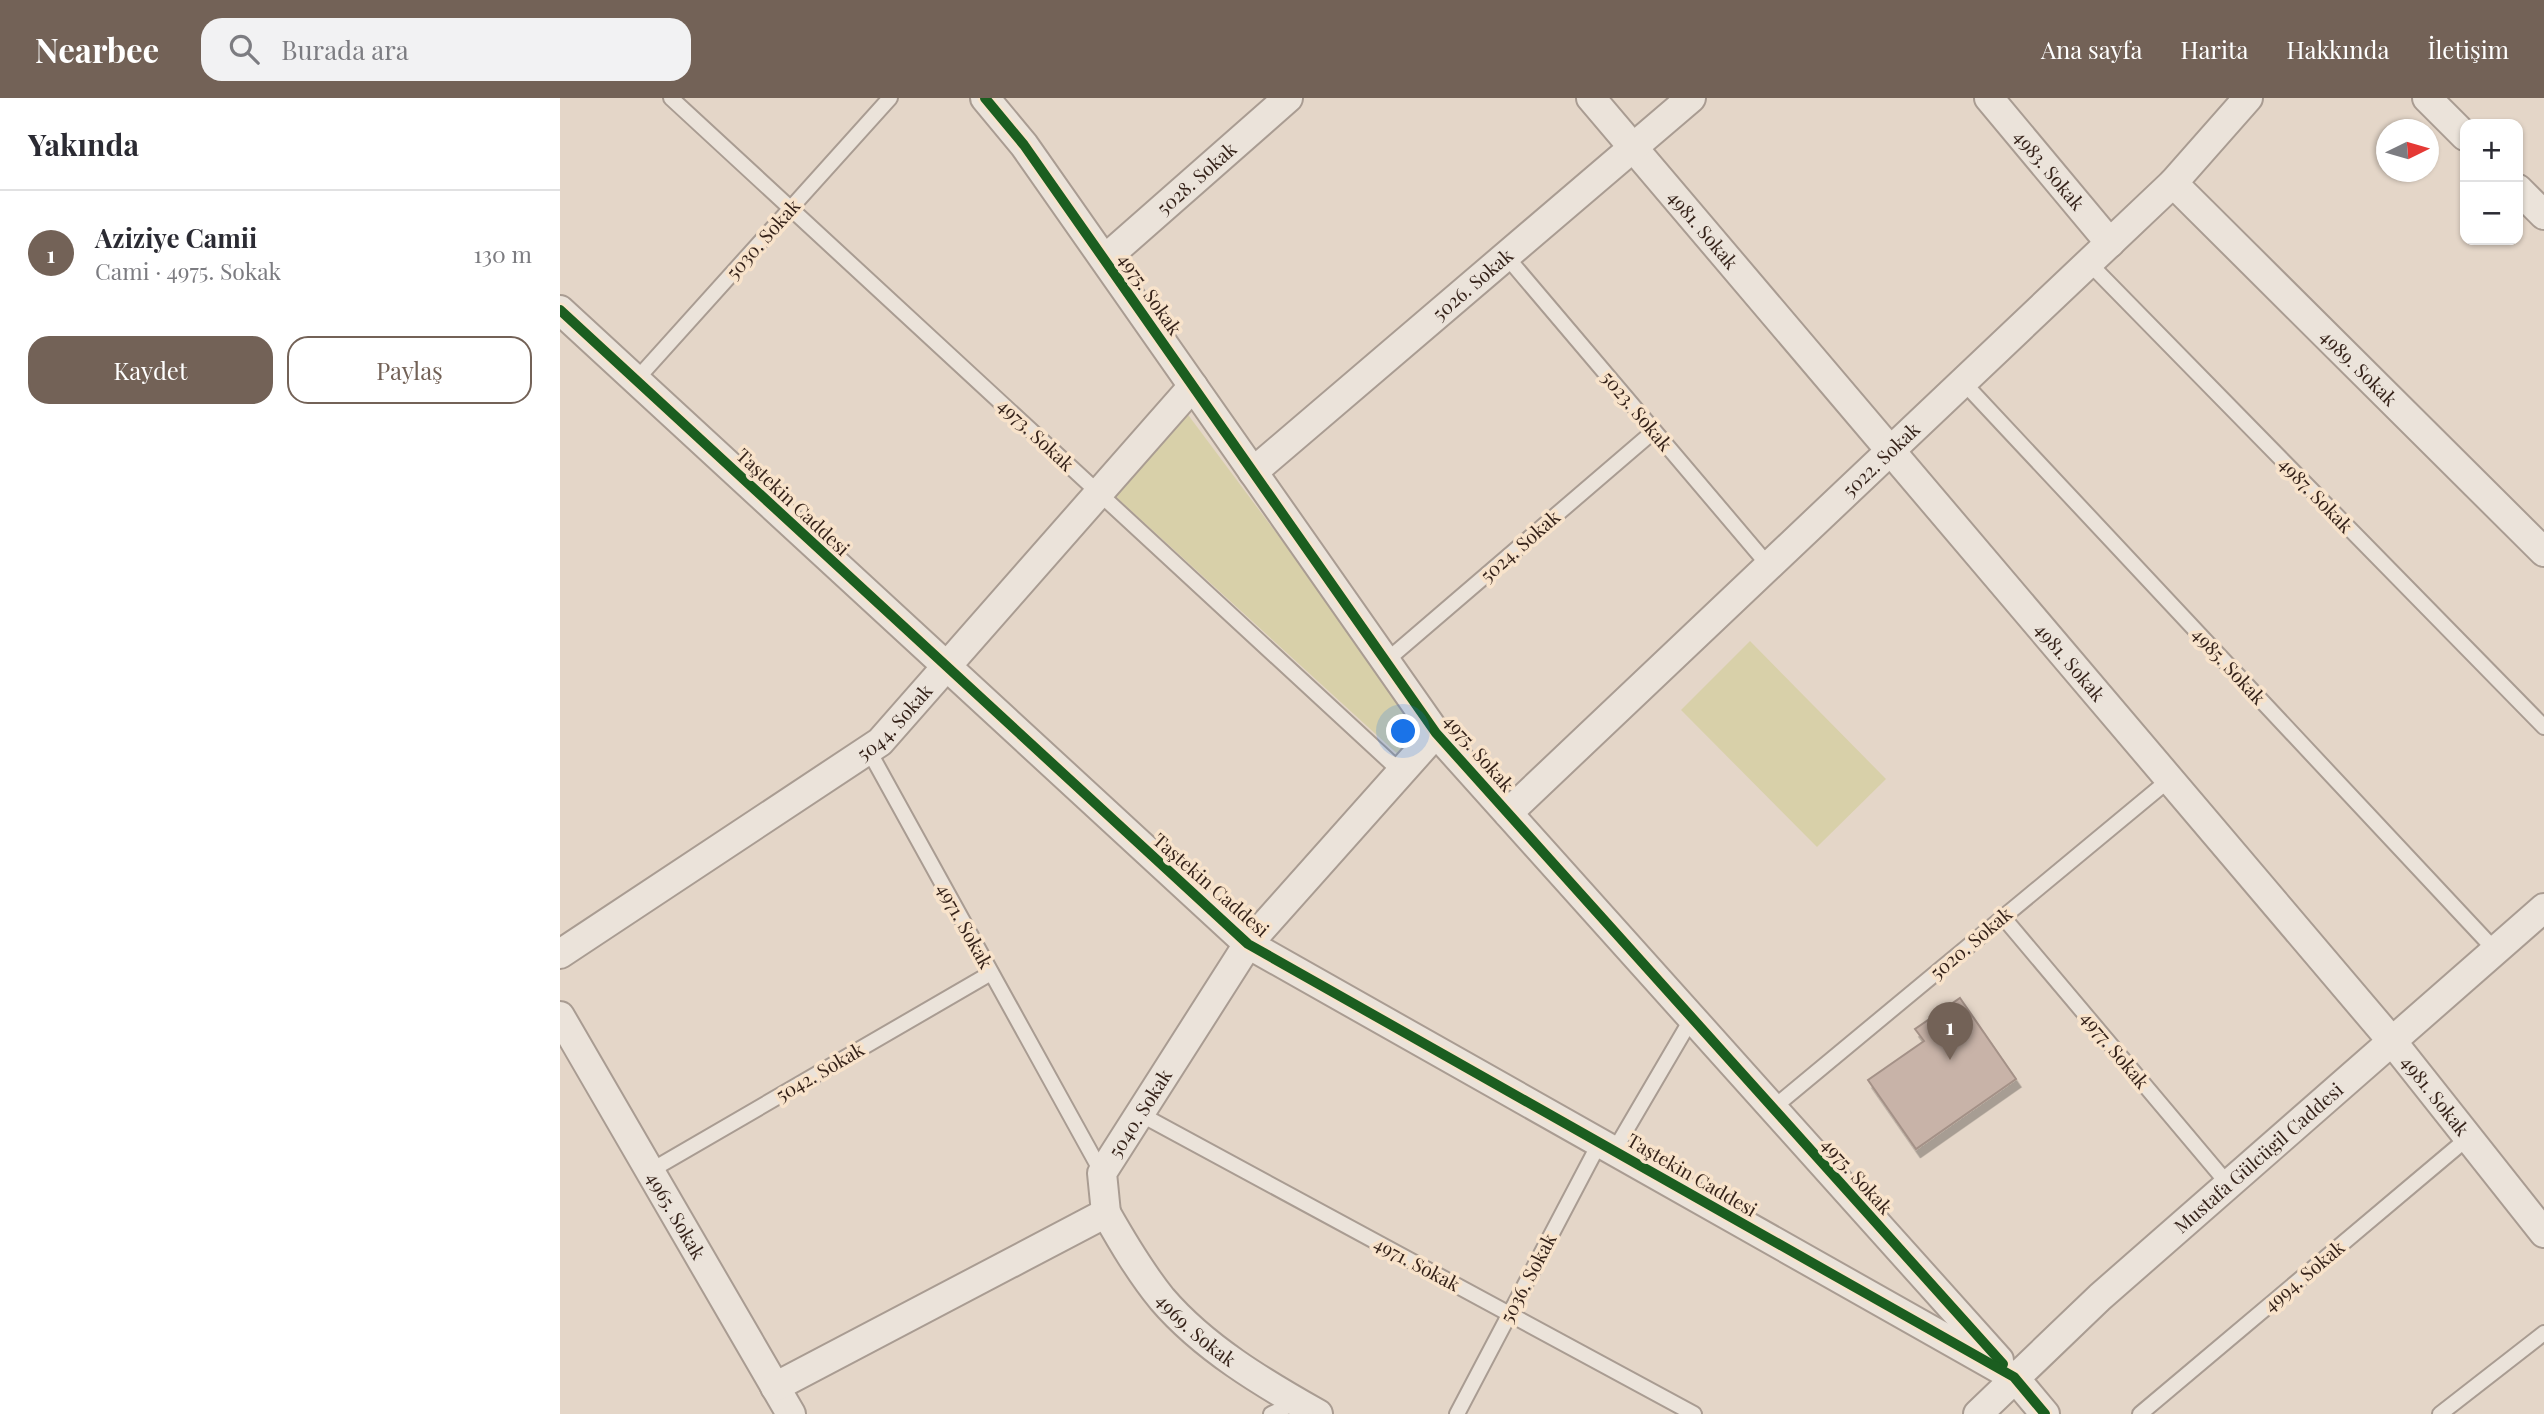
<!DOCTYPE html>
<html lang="tr">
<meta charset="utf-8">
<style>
:root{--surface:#fff;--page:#f2f2f3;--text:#2b2b33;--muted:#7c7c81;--line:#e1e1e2;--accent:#736257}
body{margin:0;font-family:"Playfair Display",serif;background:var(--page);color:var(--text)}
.controls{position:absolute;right:21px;top:21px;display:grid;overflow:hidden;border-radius:14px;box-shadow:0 2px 5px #0004}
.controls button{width:63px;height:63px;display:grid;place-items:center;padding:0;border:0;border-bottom:2px solid var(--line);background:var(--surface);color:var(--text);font:35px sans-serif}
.compass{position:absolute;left:1816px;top:21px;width:63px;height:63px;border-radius:50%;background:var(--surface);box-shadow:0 2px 5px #0004;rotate:85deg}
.you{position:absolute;left:844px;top:634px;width:24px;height:24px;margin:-18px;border:5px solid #fff;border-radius:50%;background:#1a73e8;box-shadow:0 0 0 10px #1a73e833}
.badge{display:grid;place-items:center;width:46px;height:46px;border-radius:50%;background:var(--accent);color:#fff;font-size:23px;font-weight:700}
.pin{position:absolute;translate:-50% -58px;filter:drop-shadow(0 2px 4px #0008)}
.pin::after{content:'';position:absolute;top:37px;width:24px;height:21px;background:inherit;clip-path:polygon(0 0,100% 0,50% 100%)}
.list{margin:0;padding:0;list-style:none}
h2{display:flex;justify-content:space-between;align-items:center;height:91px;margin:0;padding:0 28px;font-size:30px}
h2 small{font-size:23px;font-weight:400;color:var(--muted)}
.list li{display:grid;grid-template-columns:46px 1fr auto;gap:21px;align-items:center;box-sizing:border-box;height:126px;padding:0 28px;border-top:2px solid var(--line)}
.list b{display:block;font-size:26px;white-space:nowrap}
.list p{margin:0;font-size:23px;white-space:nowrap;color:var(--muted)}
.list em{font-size:23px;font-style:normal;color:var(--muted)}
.actions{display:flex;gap:14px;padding:21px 28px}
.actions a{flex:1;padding:16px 0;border:2px solid var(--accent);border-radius:21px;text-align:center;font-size:24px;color:var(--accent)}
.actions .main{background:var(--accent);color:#fff}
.icon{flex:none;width:38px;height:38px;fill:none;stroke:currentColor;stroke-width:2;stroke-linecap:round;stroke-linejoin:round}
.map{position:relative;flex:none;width:1984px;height:1316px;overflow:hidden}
header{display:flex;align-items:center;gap:42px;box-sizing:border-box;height:98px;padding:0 35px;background:var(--accent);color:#fff}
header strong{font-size:33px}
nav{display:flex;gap:38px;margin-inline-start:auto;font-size:24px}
.search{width:490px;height:63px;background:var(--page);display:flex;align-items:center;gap:18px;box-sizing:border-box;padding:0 24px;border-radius:21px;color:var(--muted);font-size:26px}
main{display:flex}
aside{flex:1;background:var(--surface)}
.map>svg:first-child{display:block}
</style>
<header>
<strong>Nearbee</strong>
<div class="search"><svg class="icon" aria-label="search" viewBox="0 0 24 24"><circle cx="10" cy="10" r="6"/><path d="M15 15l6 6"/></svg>Burada ara</div>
<nav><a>Ana sayfa</a><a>Harita</a><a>Hakkında</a><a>İletişim</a></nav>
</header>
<main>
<aside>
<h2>Yakında<small></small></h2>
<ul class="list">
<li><span class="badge">1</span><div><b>Aziziye Camii</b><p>Cami · 4975. Sokak</p></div><em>130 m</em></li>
</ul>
<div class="actions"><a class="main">Kaydet</a><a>Paylaş</a></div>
</aside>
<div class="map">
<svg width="1984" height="1316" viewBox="0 0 1984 1316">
<defs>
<filter id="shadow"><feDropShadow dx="4.5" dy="8" stdDeviation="0" flood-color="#0004"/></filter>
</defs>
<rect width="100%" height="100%" fill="#e4d6c8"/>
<g fill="#d8d0a9">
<polygon points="626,314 867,637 842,660 555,398"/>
<polygon points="1190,543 1326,681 1257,749 1121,612"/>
</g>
<polygon fill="#c8b3a8" stroke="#a49187" stroke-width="2" filter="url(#shadow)" points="1400,900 1456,981 1356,1051 1308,982 1364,943 1355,931"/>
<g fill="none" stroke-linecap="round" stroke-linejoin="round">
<g stroke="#a99c92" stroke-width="18">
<g id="service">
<polyline points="111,0 841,674"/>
<polyline points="946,158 1209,468"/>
<polyline points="1529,165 1984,629"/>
<polyline points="76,282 330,0"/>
<polyline points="1403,284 1935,852"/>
<polyline points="826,563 1094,333"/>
<polyline points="309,653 542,1075"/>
<polyline points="1443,819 1668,1086"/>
<polyline points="1213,1010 1610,681"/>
<polyline points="580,1016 1134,1316"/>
<polyline points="1054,1053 1132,920"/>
<polyline points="90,1073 431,875"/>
<polyline points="711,1316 737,1304"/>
<polyline points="897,1316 1040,1044"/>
<polyline points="1580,1316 1909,1039"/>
<polyline points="1880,1316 1984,1235"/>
</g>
</g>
<g stroke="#a99c92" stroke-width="32">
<g id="minor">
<polyline points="425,0 464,47 876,635 1439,1262"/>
<path id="s1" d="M1031,0L1831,942L1984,1135"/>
<path id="s2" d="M1429,0L1550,145"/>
<polyline points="1867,0 1905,38"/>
<path id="s3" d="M1613,85L1984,454"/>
<polyline points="1958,91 1984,117"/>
<path id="s4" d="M545,161L728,0"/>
<polyline points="0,212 688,846 1454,1279 1485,1316"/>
<path id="s5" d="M693,374L1131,0"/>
<path id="s6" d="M948,715L1613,85L1688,0"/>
<path id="s7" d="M0,856L320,644L633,288"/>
<path id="s8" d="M0,918L231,1316"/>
<path id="s9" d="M546,1115C563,1145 580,1174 602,1201C644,1250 703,1285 758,1316"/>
<path id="s10" d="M215,1289L546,1115L542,1075L688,846L876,635"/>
<path id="s11" d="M1418,1316L1540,1199L1984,810"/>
</g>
</g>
<use href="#service" stroke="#ebe3da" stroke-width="14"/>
<use href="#minor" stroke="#ebe3da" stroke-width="28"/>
<g stroke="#f8e3cb" stroke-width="15">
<g id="cycleway">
<polyline points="425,0 464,47 876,635 1443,1266"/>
<polyline points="0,212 688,846 1454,1279 1485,1316"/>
</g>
</g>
<use href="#cycleway" stroke="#1b5e20" stroke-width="10"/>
</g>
<g text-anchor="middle" stroke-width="7" stroke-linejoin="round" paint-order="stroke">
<g font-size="19" fill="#36231a" stroke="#f8e3cb">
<text dy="7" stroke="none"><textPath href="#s2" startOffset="94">4983. Sokak</textPath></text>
<text dy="7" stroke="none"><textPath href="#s4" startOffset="122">5028. Sokak</textPath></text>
<text dy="7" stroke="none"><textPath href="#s1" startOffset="173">4981. Sokak</textPath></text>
<text transform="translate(203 141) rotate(-48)" y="7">5030. Sokak</text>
<text dy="7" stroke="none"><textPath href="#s5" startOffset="289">5026. Sokak</textPath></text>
<text transform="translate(590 196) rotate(55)" y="7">4975. Sokak</text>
<text dy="7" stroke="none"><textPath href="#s3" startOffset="262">4989. Sokak</textPath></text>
<text transform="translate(1077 313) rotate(50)" y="7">5023. Sokak</text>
<text transform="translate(476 337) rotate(43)" y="7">4973. Sokak</text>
<text dy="7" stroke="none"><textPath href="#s6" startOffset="514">5022. Sokak</textPath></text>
<text transform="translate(1756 397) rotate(46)" y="7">4987. Sokak</text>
<text transform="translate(233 404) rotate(43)" y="7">Taştekin Caddesi</text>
<text transform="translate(960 448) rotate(-41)" y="7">5024. Sokak</text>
<text dy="7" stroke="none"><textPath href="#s1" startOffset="740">4981. Sokak</textPath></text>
<text transform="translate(1669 568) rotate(47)" y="7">4985. Sokak</text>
<text dy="7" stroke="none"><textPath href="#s7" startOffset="408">5044. Sokak</textPath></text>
<text transform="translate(919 655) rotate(49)" y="7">4975. Sokak</text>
<text transform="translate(651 787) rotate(41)" y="7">Taştekin Caddesi</text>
<text transform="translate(405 828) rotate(61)" y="7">4971. Sokak</text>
<text transform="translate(1411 845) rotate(-40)" y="7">5020. Sokak</text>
<text transform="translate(1555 952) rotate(50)" y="7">4977. Sokak</text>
<text transform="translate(260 974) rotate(-30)" y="7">5042. Sokak</text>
<text dy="7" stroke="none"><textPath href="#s1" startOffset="1307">4981. Sokak</textPath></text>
<text dy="7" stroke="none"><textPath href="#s10" startOffset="485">5040. Sokak</textPath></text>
<text dy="7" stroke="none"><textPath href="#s11" startOffset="380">Mustafa Gülcügil Caddesi</textPath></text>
<text transform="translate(1132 1077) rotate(30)" y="7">Taştekin Caddesi</text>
<text transform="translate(1297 1078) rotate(48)" y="7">4975. Sokak</text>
<text dy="7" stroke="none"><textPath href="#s8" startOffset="231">4965. Sokak</textPath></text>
<text transform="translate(857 1166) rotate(28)" y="7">4971. Sokak</text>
<text transform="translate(1744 1178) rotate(-40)" y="7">4994. Sokak</text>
<text transform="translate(968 1180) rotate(-62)" y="7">5036. Sokak</text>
<text dy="7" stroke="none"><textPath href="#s9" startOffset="149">4969. Sokak</textPath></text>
</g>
</g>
</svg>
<div class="controls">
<button>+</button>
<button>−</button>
</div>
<svg class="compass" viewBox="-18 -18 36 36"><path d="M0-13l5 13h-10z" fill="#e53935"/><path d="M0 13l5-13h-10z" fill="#7c7c81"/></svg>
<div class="you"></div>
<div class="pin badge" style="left:1390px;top:962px">1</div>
</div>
</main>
